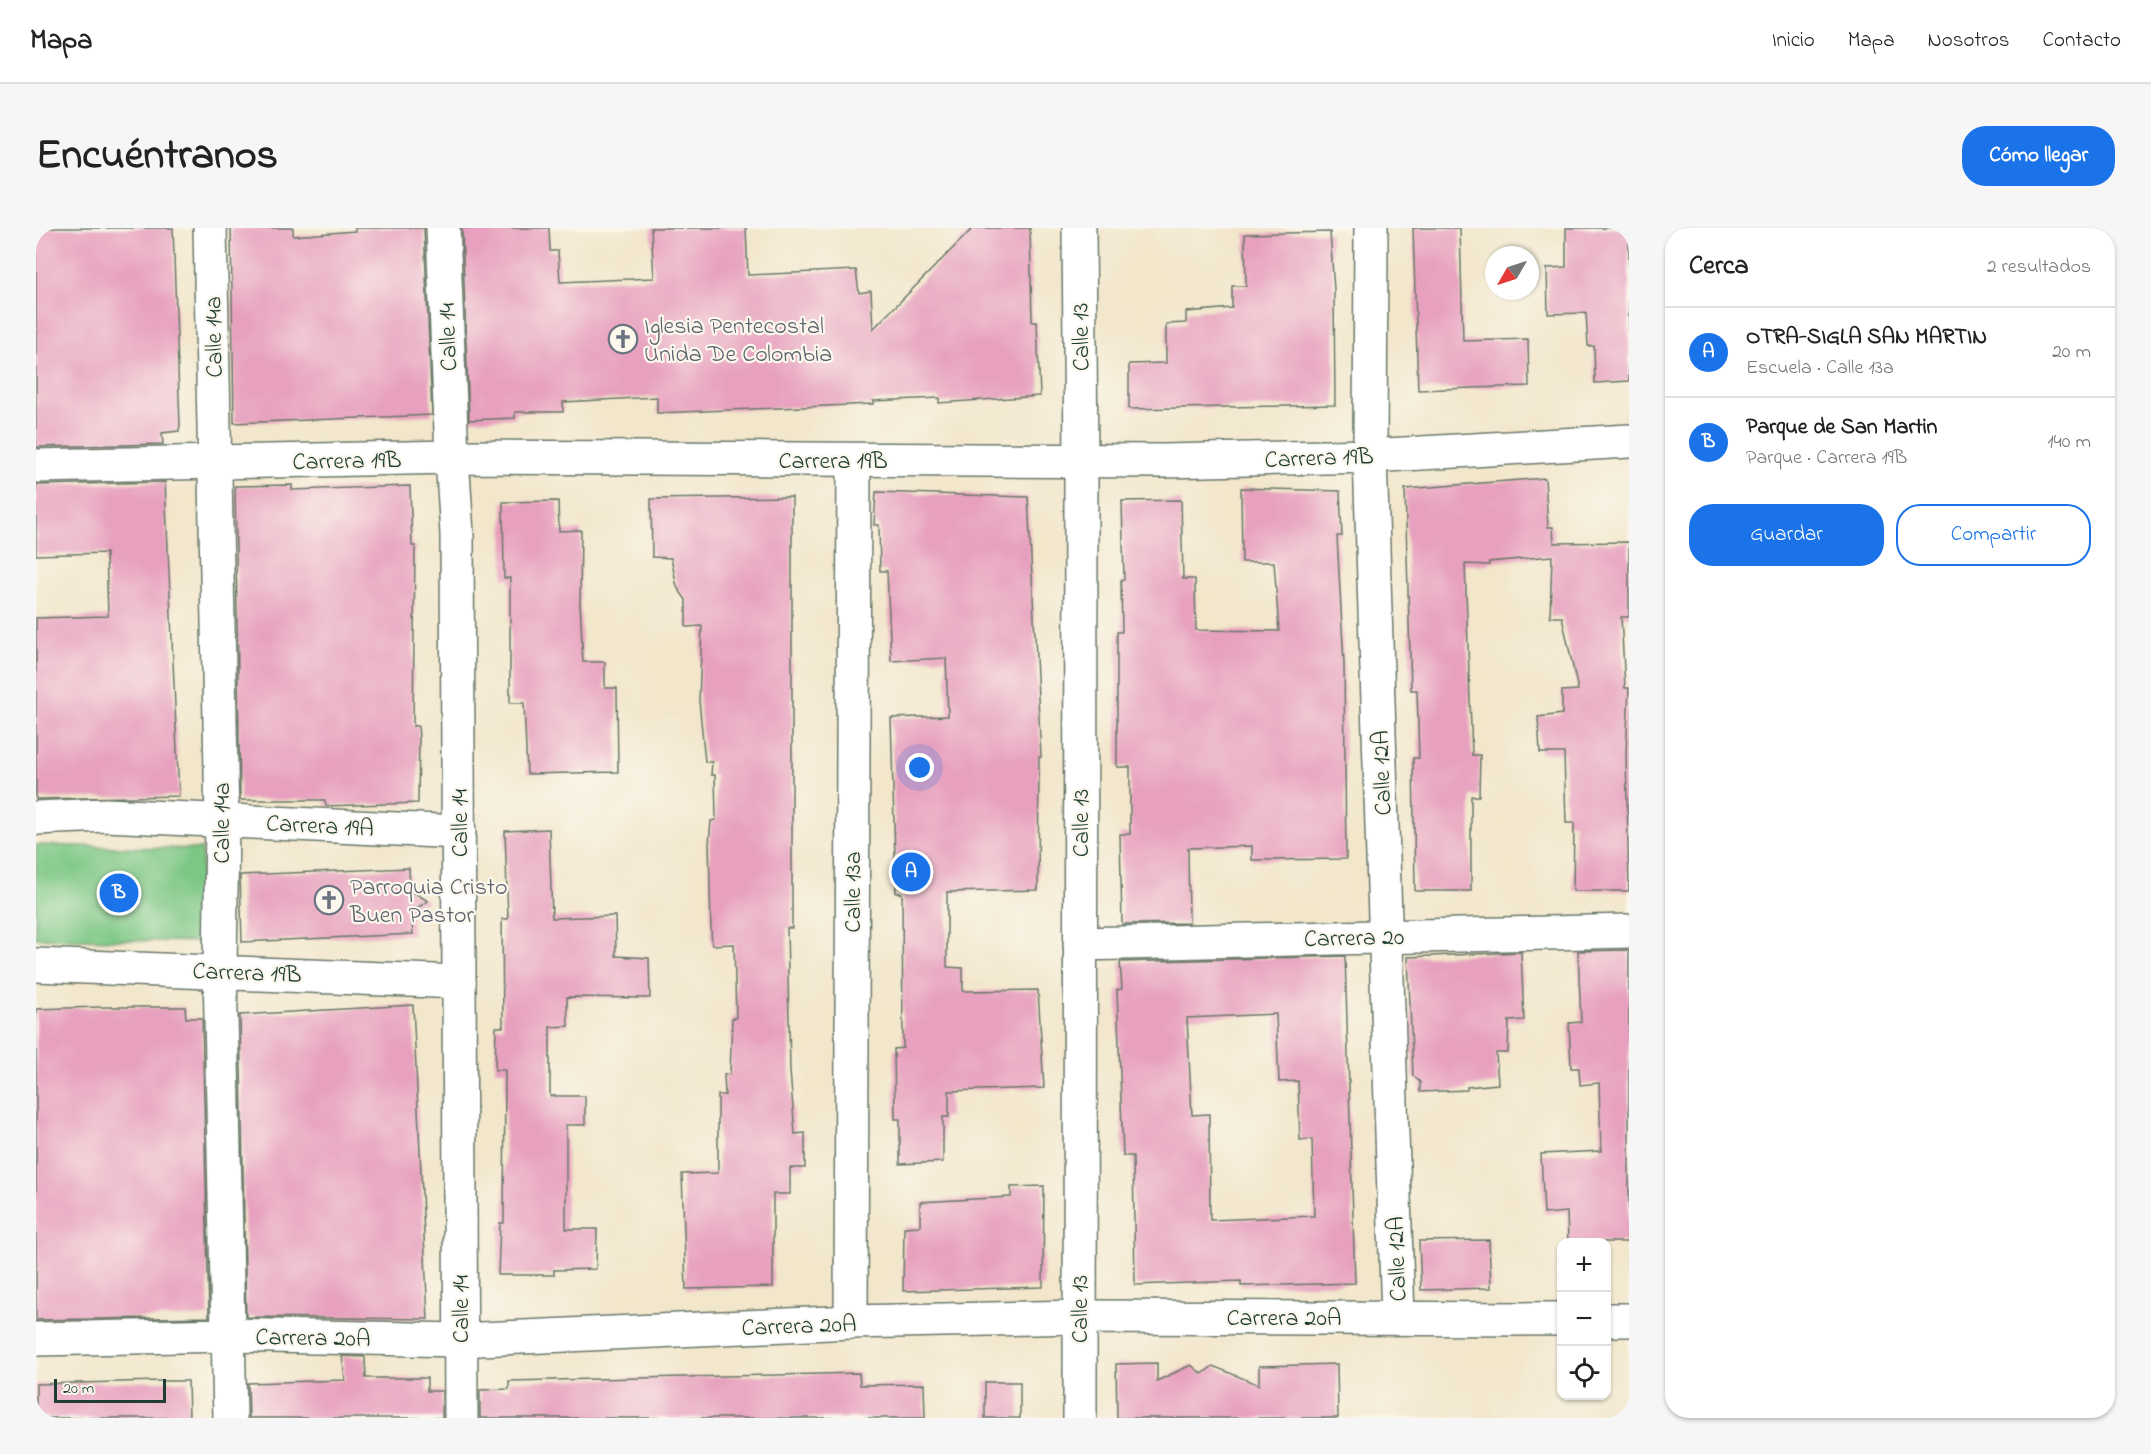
<!DOCTYPE html>
<html lang="es">
<meta charset="utf-8">
<style>
:root{--surface:#fff;--page:#f6f6f6;--text:#222;--muted:#767676;--line:#e0e0e0;--accent:#1a73e8}
body{margin:0;font-family:"Indie Flower",sans-serif;background:var(--page);color:var(--text)}
.controls{position:absolute;right:18px;bottom:18px;display:grid;overflow:hidden;border-radius:12px;box-shadow:0 2px 4px #0004}
.controls button{width:54px;height:54px;display:grid;place-items:center;padding:0;border:0;border-bottom:2px solid var(--line);background:var(--surface);color:var(--text);font:30px sans-serif}
.compass{position:absolute;left:1449px;top:18px;width:54px;height:54px;border-radius:50%;background:var(--surface);box-shadow:0 2px 4px #0004;rotate:231deg}
.scale{position:absolute;left:18px;bottom:15px;width:112px;box-sizing:border-box;padding-left:6px;border:3px solid #1f3d34;border-top:0;font-size:16px;line-height:21px;white-space:nowrap;color:#1f3d34;-webkit-text-stroke:4px #fbf7ec;paint-order:stroke}
.you{position:absolute;left:884px;top:540px;width:21px;height:21px;margin:-15px;border:4px solid #fff;border-radius:50%;background:#1a73e8;box-shadow:0 0 0 9px #1a73e833}
.badge{display:grid;place-items:center;width:39px;height:39px;border-radius:50%;background:var(--accent);color:#fff;font-size:20px;font-weight:700}
.pin{position:absolute;translate:-50% -50%;border:3px solid #fff;box-shadow:0 2px 6px #0006}
.list{margin:0;padding:0;list-style:none}
h2{display:flex;justify-content:space-between;align-items:center;height:78px;margin:0;padding:0 24px;font-size:26px}
h2 small{font-size:20px;font-weight:400;color:var(--muted)}
.list li{display:grid;grid-template-columns:39px 1fr auto;gap:18px;align-items:center;box-sizing:border-box;height:90px;padding:0 24px;border-top:2px solid var(--line)}
.list b{display:block;font-size:22px;white-space:nowrap}
.list p{margin:0;font-size:20px;white-space:nowrap;color:var(--muted)}
.list em{font-size:20px;font-style:normal;color:var(--muted)}
.actions{display:flex;gap:12px;padding:18px 24px}
.actions a{flex:1;padding:14px 0;border:2px solid var(--accent);border-radius:24px;text-align:center;font-size:21px;color:var(--accent)}
.actions .main{background:var(--accent);color:#fff}
.icon{flex:none;width:33px;height:33px;fill:none;stroke:currentColor;stroke-width:2;stroke-linecap:round;stroke-linejoin:round}
.map{position:relative;flex:none;width:1593px;height:1190px;overflow:hidden;border-radius:24px}
header{display:flex;align-items:center;gap:36px;box-sizing:border-box;height:84px;padding:0 30px;background:var(--surface);border-bottom:2px solid var(--line)}
header strong{font-size:28px}
nav{display:flex;gap:33px;margin-inline-start:auto;font-size:21px}
.intro{display:flex;align-items:center;justify-content:space-between;box-sizing:border-box;height:144px;padding:0 36px}
h1{margin:0;font-size:42px}
.button{padding:15px 27px;border-radius:24px;background:var(--accent);color:#fff;font-size:21px;font-weight:700}
main{display:flex;gap:36px;padding:0 36px}
aside{flex:1;background:var(--surface);border-radius:24px;box-shadow:0 2px 4px #0004}
.map>svg:first-child{display:block}
</style>
<header>
<strong>Mapa</strong>
<nav><a>Inicio</a><a>Mapa</a><a>Nosotros</a><a>Contacto</a></nav>
</header>
<div class="intro"><h1>Encuéntranos</h1><a class="button">Cómo llegar</a></div>
<main>
<div class="map">
<svg width="1593" height="1190" viewBox="0 0 1593 1190">
<rect width="100%" height="100%" fill="#fbf7ec"/>
<filter id="ink" filterUnits="userSpaceOnUse"><feTurbulence type="fractalNoise" baseFrequency=".0167" numOctaves="2"/><feDisplacementMap in="SourceGraphic" scale="12" xChannelSelector="R" yChannelSelector="G"/><feConvolveMatrix kernelMatrix="1 2 1 2 8 2 1 2 1" color-interpolation-filters="sRGB"/></filter>
<filter id="wash" filterUnits="userSpaceOnUse"><feTurbulence type="fractalNoise" baseFrequency=".008" numOctaves="4" result="noise"/><feDisplacementMap in="SourceGraphic" scale="24" xChannelSelector="R" yChannelSelector="G"/><feGaussianBlur stdDeviation="1.35" result="paint"/><feColorMatrix in="noise" values="0 0 0 0 0 0 0 0 0 0 0 0 0 0 0 0 0 1.4 0 .05"/><feComposite in="paint" operator="in"/></filter>
<g filter="url(#wash)">
<rect width="100%" height="100%" fill="#f2e6cb"/>
<polygon fill="#7dc785" stroke="#4e825c" stroke-width="1.5" points="0,617 166,621 164,714 0,710"/>
<g id="blocks">
<g fill="#e7a0be" fill-rule="evenodd">
<polygon points="0,0 137,0 144,197 143,203 126,205 127,216 0,219"/>
<polygon points="195,0 257,0 257,8 319,3 319,0 388,0 396,187 198,195"/>
<polygon points="426,0 513,0 514,23 522,23 524,54 618,50 615,0 710,0 712,47 820,42 823,65 835,63 837,101 937,0 994,0 996,94 1001,94 1004,168 903,175 903,170 837,173 837,176 621,185 621,169 527,174 527,184 479,184 479,190 433,192"/>
<polygon points="1377,0 1424,0 1427,113 1492,111 1493,158 1382,162"/>
<polygon points="1530,0 1593,0 1593,153 1559,155 1558,118 1552,118 1550,85 1512,86 1511,40 1530,39"/>
<polygon points="1294,4 1298,62 1299,177 1093,181 1093,136 1130,135 1130,96 1150,95 1150,84 1196,80 1196,58 1210,58 1209,6"/>
<polygon points="1509,250 1512,299 1517,299 1518,315 1593,314 1593,389 1585,389 1589,460 1593,460 1590,525 1593,663 1537,663 1538,595 1530,595 1528,525 1504,525 1502,489 1526,486 1526,463 1542,462 1526,389 1514,389 1516,328 1453,334 1453,337 1429,336 1436,527 1444,527 1443,568 1435,568 1435,663 1379,663 1377,530 1383,530 1381,462 1375,462 1369,261"/>
<polygon points="129,254 143,568 0,571 0,390 72,388 70,325 0,327 0,257"/>
<polygon points="256,257 256,262 374,258 376,318 379,318 377,498 382,498 383,510 382,575 290,578 289,572 204,572 199,258"/>
<polygon points="1205,260 1304,263 1306,308 1301,308 1308,436 1310,631 1216,632 1216,618 1152,620 1153,695 1086,696 1084,606 1094,606 1094,539 1081,539 1081,404 1086,404 1085,352 1088,352 1086,273 1145,272 1147,351 1159,351 1160,402 1243,403 1238,334 1206,334"/>
<polygon points="840,264 992,269 1005,529 1003,529 1002,662 911,664 911,739 927,740 927,763 1002,762 1008,860 913,863 913,889 907,889 907,934 864,936 864,891 859,891 858,821 867,820 866,665 860,665 855,490 912,488 910,430 855,433 851,343 844,343 843,297 838,297"/>
<polygon points="756,269 756,700 751,700 754,843 759,906 769,905 769,940 754,940 754,966 737,966 737,1059 650,1061 646,946 682,945 682,867 689,867 688,847 694,846 696,790 700,790 698,716 676,717 675,703 673,615 675,593 680,592 679,547 675,547 676,534 669,534 663,472 666,398 650,399 650,372 641,359 635,330 616,329 615,271"/>
<polygon points="522,273 523,303 545,302 544,374 547,434 569,434 569,460 581,460 582,544 491,546 488,475 474,475 474,350 468,350 467,274"/>
<polygon points="513,601 516,690 579,688 580,728 613,730 614,770 531,769 532,798 514,799 514,868 549,868 549,897 530,897 530,1001 561,1001 560,1041 518,1042 518,1047 462,1047 464,995 468,995 469,842 459,842 460,799 467,799 466,691 472,691 469,603"/>
<polygon points="373,640 374,662 392,673 375,684 377,706 206,714 204,647"/>
<polygon points="1593,722 1593,1014 1532,1014 1531,984 1508,986 1505,926 1565,923 1563,855 1544,857 1543,840 1535,840 1533,795 1545,794 1542,723"/>
<polygon points="1485,724 1488,792 1473,793 1472,825 1460,825 1462,856 1431,859 1431,862 1384,864 1384,854 1377,848 1372,729"/>
<path d="M1309,728L1319,1055L1205,1058V1053L1099,1057L1097,928H1087L1081,762L1086,761L1084,734ZM1240,786L1243,854L1262,853L1264,912L1276,911L1278,988L1174,992L1173,886L1156,887L1151,790Z"/>
<polygon points="377,777 392,1091 210,1089 204,787"/>
<polygon points="63,779 149,779 150,790 166,790 173,1089 0,1092 0,781"/>
<polygon points="1008,958 1007,1059 867,1063 868,999 884,998 884,974 975,969 975,959"/>
<polygon points="1453,1012 1455,1060 1385,1062 1383,1013"/>
<polygon points="306,1128 329,1129 330,1150 391,1150 391,1163 406,1163 406,1190 213,1190 212,1155 309,1152"/>
<polygon points="1121,1135 1121,1153 1155,1137 1166,1146 1177,1138 1223,1157 1223,1138 1301,1136 1302,1190 1081,1190 1080,1136"/>
<polygon points="823,1145 824,1157 888,1156 889,1190 444,1190 444,1162 473,1161 473,1153"/>
<polygon points="125,1153 152,1153 153,1190 0,1190 0,1156"/>
<rect x="949" y="1154" width="35" height="36"/>
</g>
</g>
</g>
<g filter="url(#ink)">
<use href="#blocks" fill-opacity="0" stroke="#697869" stroke-width="1.5"/>
<g fill="none" stroke-linecap="round" stroke-linejoin="round">
<g stroke="#697869" stroke-width="36">
<g id="street">
<polyline points="174,0 186,592 184,743 194,1190"/>
<polyline points="407,0 416,229 421,306 425,1190"/>
<polyline points="1043,0 1045,233 1044,1190"/>
<polyline points="1335,0 1334,228 1362,1090"/>
<polyline points="0,238 416,229 1128,233 1334,228 1593,213"/>
<polyline points="0,590 70,587 423,604"/>
<polyline points="1044,716 1593,703"/>
<polyline points="0,737 423,754"/>
<polyline points="1570,1092 1593,1092"/>
<polyline points="815,1094 818,233"/>
<polyline points="0,1111 193,1107 423,1112 815,1094 1043,1089 1526,1091"/>
</g>
</g>
<use href="#street" stroke="#fff" stroke-width="33"/>
</g>
</g>
<defs>
<g id="church-ring" transform="scale(1.5)"><circle r="9.5" fill="#fbf7ec" stroke="#6b7280" stroke-width="1.5"/><path d="M-1.2-6h2.4v3.5h3.3v2.4h-3.3V6h-2.4V-.1h-3.3v-2.4h3.3Z" fill="#6b7280"/></g>
</defs>
<g fill-rule="evenodd">
<use href="#church-ring" x="587" y="111"/>
<use href="#church-ring" x="293" y="672"/>
</g>
<g text-anchor="middle" stroke-width="4.5" stroke-linejoin="round" paint-order="stroke">
<g font-size="24" fill="#5b616d" stroke="#fbf7ec" text-anchor="start">
<text x="608" y="105">Iglesia Pentecostal<tspan x="608" dy="28">Unida De Colombia</tspan></text>
<text x="314" y="666">Parroquia Cristo<tspan x="314" dy="28">Buen Pastor</tspan></text>
</g>
<g font-size="24" fill="#1f3d34" stroke="#fbf7ec">
<text transform="translate(177 109) rotate(-91)" y="8">Calle 14a</text>
<text transform="translate(411 109) rotate(-92)" y="8">Calle 14</text>
<text transform="translate(1044 109) rotate(-91)" y="8">Calle 13</text>
<text transform="translate(1283 229) rotate(-2)" y="8">Carrera 19B</text>
<text transform="translate(311 232) rotate(-1)" y="8">Carrera 19B</text>
<text x="797" y="240">Carrera 19B</text>
<text transform="translate(1345 545) rotate(-92)" y="8">Calle 12A</text>
<text transform="translate(185 595) rotate(-90)" y="8">Calle 14a</text>
<text transform="translate(423 595) rotate(-90)" y="8">Calle 14</text>
<text transform="translate(1044 595) rotate(-90)" y="8">Calle 13</text>
<text transform="translate(284 597) rotate(3)" y="8">Carrera 19A</text>
<text transform="translate(816 664) rotate(-90)" y="8">Calle 13a</text>
<text transform="translate(1318 709) rotate(-1)" y="8">Carrera 20</text>
<text transform="translate(211 744) rotate(2)" y="8">Carrera 19B</text>
<text transform="translate(1360 1031) rotate(-92)" y="8">Calle 12A</text>
<text transform="translate(424 1081) rotate(-90)" y="8">Calle 14</text>
<text transform="translate(1043 1081) rotate(-90)" y="8">Calle 13</text>
<text x="1248" y="1097">Carrera 20A</text>
<text transform="translate(763 1097) rotate(-2)" y="8">Carrera 20A</text>
<text transform="translate(277 1109) rotate(1)" y="8">Carrera 20A</text>
</g>
</g>
</svg>
<div class="controls">
<button>+</button>
<button>−</button>
<button><svg class="icon" aria-label="locate" viewBox="0 0 24 24"><circle cx="12" cy="12" r="6"/><path d="M12 2v4M12 18v4M2 12h4M18 12h4"/></svg></button>
</div>
<svg class="compass" viewBox="-18 -18 36 36"><path d="M0-13l5 13h-10z" fill="#e53935"/><path d="M0 13l5-13h-10z" fill="#767676"/></svg>
<div class="scale">20 m</div>
<div class="you"></div>
<div class="pin badge" style="left:875px;top:644px">A</div>
<div class="pin badge" style="left:83px;top:665px">B</div>
</div>
<aside>
<h2>Cerca<small>2 resultados</small></h2>
<ul class="list">
<li><span class="badge">A</span><div><b>OTRA-SIGLA SAN MARTIN</b><p>Escuela · Calle 13a</p></div><em>20 m</em></li>
<li><span class="badge">B</span><div><b>Parque de San Martin</b><p>Parque · Carrera 19B</p></div><em>140 m</em></li>
</ul>
<div class="actions"><a class="main">Guardar</a><a>Compartir</a></div>
</aside>
</main>
